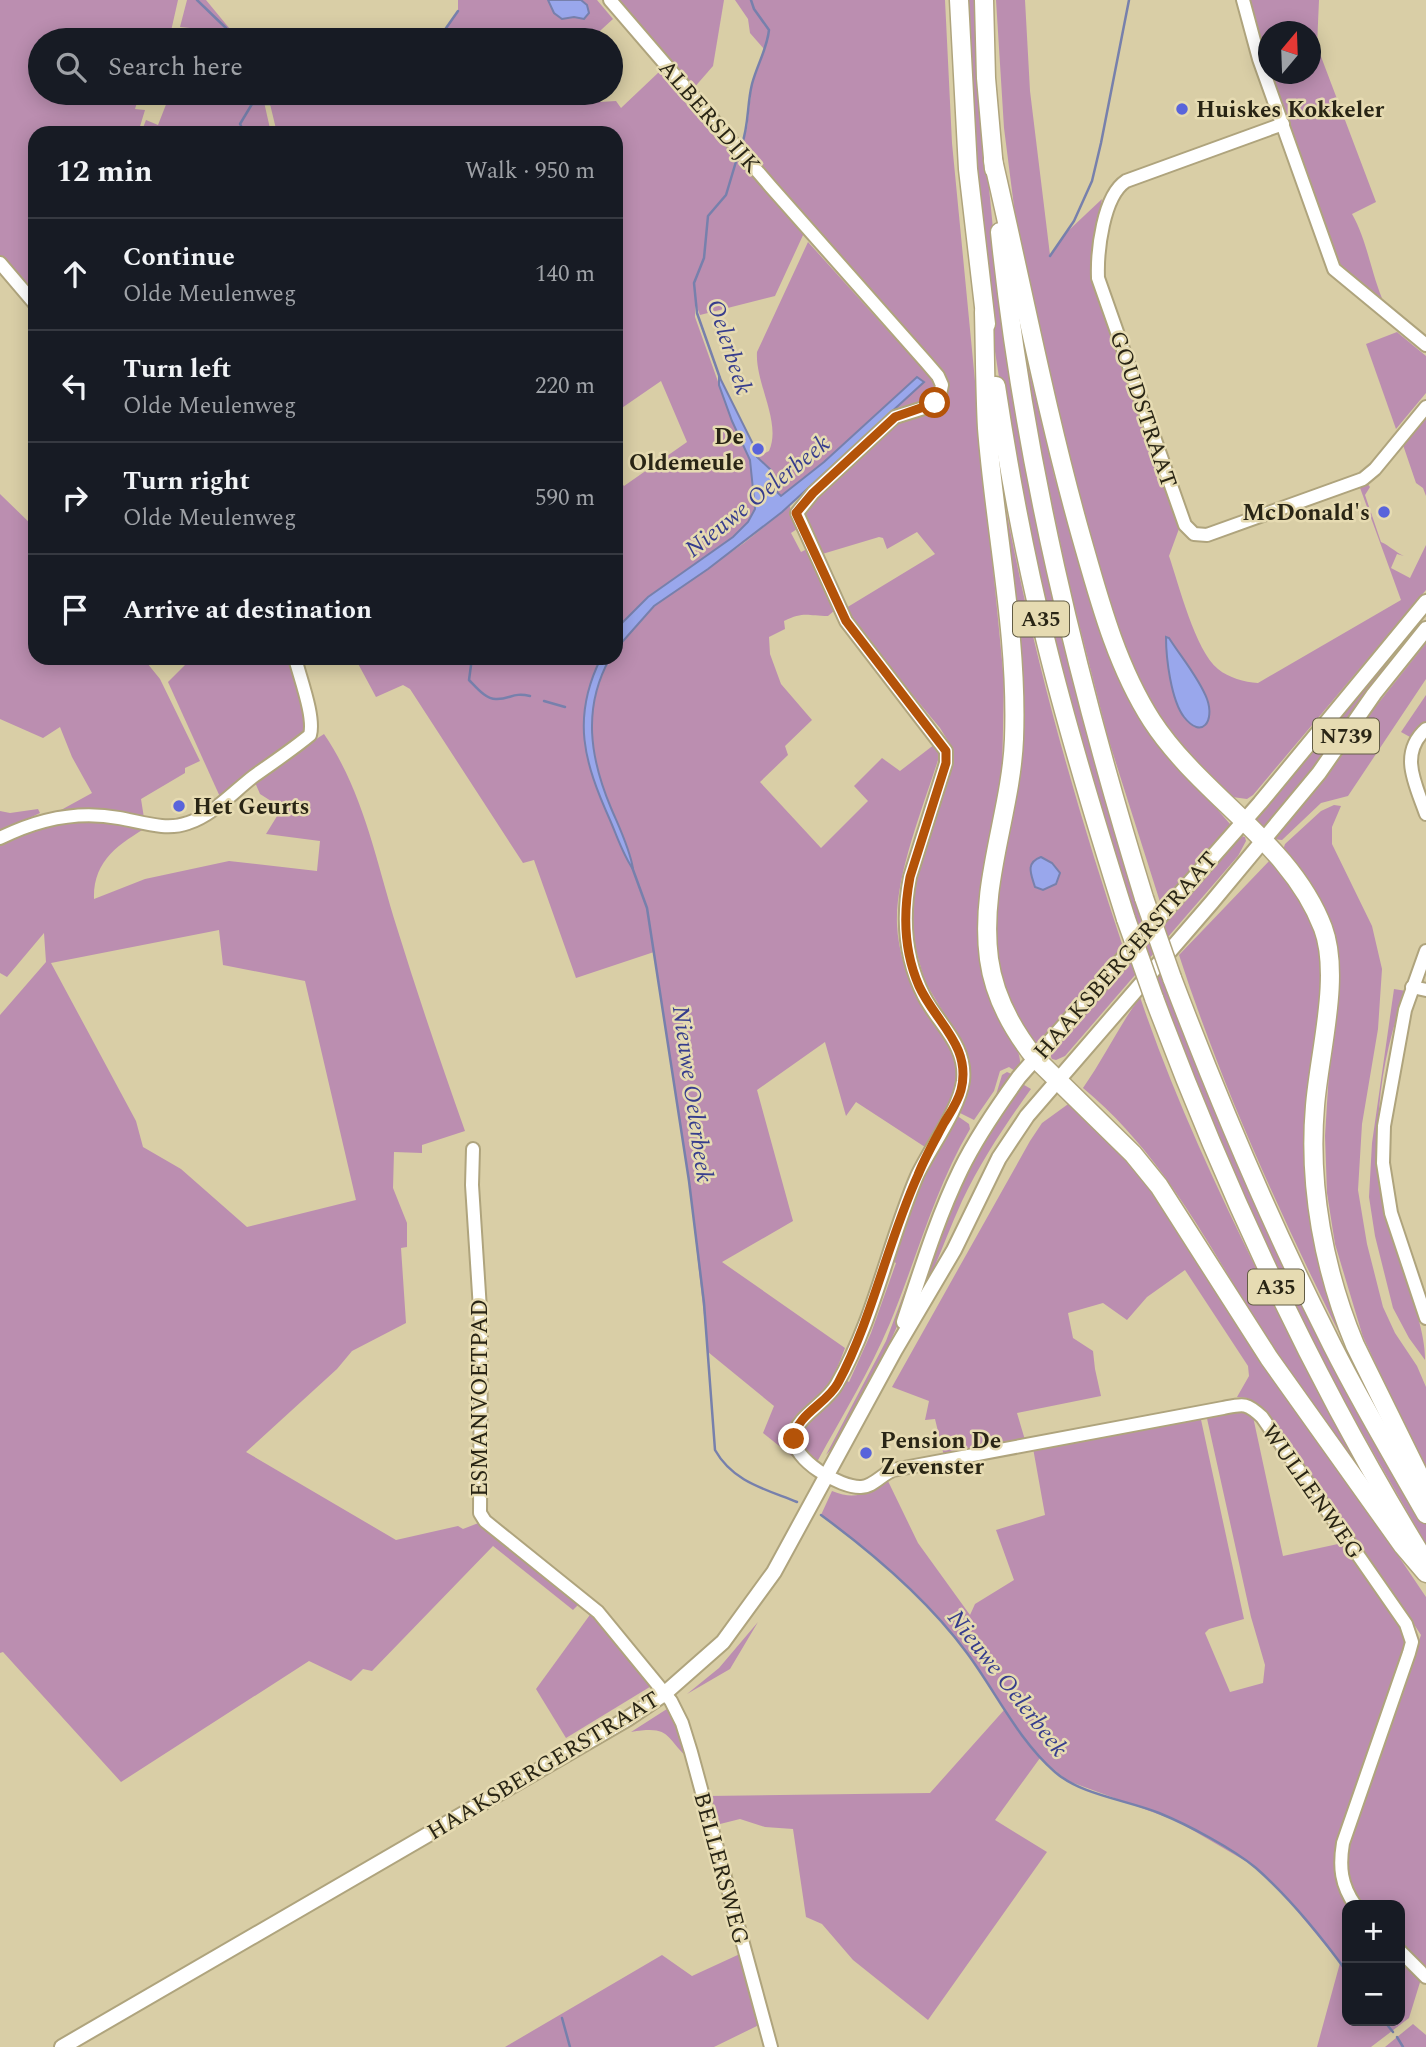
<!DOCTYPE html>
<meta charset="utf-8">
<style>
:root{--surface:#171b24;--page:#242831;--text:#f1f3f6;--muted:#9ea1a6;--line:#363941}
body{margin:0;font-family:Spectral,serif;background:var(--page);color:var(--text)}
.controls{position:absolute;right:21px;bottom:21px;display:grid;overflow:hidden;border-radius:14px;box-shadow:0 4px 18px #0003}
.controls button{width:63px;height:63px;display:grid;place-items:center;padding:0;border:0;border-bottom:2px solid var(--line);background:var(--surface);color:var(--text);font:35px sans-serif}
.compass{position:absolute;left:1258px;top:21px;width:63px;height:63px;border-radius:50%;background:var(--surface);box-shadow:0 4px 18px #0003;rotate:19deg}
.stop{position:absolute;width:21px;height:21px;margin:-16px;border:5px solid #b45309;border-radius:50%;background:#fff}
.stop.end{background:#b45309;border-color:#fff;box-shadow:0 2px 7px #0008}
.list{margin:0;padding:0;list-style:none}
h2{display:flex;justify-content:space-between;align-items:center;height:91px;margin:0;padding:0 28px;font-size:30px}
h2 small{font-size:23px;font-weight:400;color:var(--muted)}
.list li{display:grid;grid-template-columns:46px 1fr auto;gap:21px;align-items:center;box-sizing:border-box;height:112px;padding:0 28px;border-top:2px solid var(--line)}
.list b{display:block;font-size:26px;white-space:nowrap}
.list p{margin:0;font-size:23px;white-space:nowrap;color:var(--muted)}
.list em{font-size:23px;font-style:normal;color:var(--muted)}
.icon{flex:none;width:38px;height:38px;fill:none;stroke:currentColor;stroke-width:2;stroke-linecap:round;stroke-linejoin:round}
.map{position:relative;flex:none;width:1426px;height:2047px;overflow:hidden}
.search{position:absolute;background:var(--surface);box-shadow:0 4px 18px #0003;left:28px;top:28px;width:595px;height:77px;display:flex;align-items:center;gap:18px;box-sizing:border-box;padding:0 24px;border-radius:38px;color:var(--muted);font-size:26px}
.panel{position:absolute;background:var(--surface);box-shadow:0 4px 18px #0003;left:28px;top:126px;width:595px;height:539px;border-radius:21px}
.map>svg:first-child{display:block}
</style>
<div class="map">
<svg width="1426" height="2047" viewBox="0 0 1426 2047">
<rect width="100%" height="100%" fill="#d9cea6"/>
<g fill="#bb8eb0" fill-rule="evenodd">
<polygon points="0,0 178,0 169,40 40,40 40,93 140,93 135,109 145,110 138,133 35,133 35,301 0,258"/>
<polygon points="187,0 206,0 239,40 208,40 190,28 180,27"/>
<polygon points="458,0 548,0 554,13 562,19 580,17 587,5 581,0 597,0 613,19 590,40 422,40 444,31 458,11"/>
<polygon points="620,0 724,0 713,66 693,89 620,4"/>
<path d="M735,0H945L952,143L1004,681L1002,776L980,892C975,935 979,975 997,1014C1005,1032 1027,1053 1018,1073L1009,1067L1000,1071L994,1091L974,1120L956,1111L957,1035L925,982L910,930L913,892L952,762L951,746L940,728L865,638L846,608L935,554L917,532L887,549L883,538L879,537L819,555L799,513L901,417L945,397L949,388L942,375L742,144L747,128L752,85L764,49L750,33L748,19Z"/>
<polygon points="961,0 976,0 982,115 1001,312 1147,921 1138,931 1066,697 1009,442 986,293"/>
<path d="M996,0H1025L1030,91L1050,255L1068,231L1102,199L1091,260L1092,275L1180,526L1169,556C1179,585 1195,650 1218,669C1229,678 1244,682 1258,683L1401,600L1359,485L1366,482L1370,487L1365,495L1381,542C1390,546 1395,552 1404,556L1397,554L1391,568L1410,578L1426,545V590L1253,795L1247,799L1232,797L1215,785L1153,709L1139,685L1088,546L1018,238L1004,128ZM1169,638L1186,665L1204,727C1170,724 1170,670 1166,645Z"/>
<path d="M1248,0H1319L1317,46L1376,202L1352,214C1368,242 1371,275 1385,305L1337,261L1272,74H1310V32H1268V64Z"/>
<polygon points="659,72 720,143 739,154 804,233 775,296 700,315 695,302 695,317 732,421 750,460 755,509 748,522 733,537 648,597 616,630 616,476 624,486 687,442 661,381 616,412 616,133 277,133 270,104 297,93 598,93 600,102 616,101 621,108"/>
<polygon points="168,93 262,93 271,133 141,133 146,120 158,125 167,102 162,99"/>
<path d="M808,242L912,357L926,366L936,385C929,407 906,404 889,414L924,382L917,378L824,462L781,496L777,492L772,471L757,457L769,451C782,423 755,383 757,352Z"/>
<polygon points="1397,332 1426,356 1426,393 1396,429 1366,344"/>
<polygon points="1025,353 1055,479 1102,628 1204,794 1230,824 1228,830 1161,905 1108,738 1070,589 1040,447"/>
<polygon points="1426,415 1426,496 1423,488 1416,483 1402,442"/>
<path d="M1001,481C1029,641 1072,794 1123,947L1038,1047L1031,1046L1002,985L992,921L1014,774ZM1030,867L1060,873L1056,884L1038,889L1035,887Z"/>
<polygon points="0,494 35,528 35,658 143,658 160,679 200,761 185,768 185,773 141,799 144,818 96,809 61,810 92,793 72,757 60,727 43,738 0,719"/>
<path d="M790,506L791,517L797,529L791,533L801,552L807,549L835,610L828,616C808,616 804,611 784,621L785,629L769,637L770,654L781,684L812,720L785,746L788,755L760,782L821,848L868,801L854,786L882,758L900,771L935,744L940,754C925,802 895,875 897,924C898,952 908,980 921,1005C935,1031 963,1052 956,1085C952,1104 934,1129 925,1147L856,1102L846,1116L825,1042L757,1090L793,1221L722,1262L845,1348C839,1364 833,1380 822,1393C798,1422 773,1417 798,1461L763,1433L774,1406L708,1352L689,1181L654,952L576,978L534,860L523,863L410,689L403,685L376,697L355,658H601C571,717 584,762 610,820C617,836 623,855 633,869C631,851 620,830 613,813C590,759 582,712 610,658H616V649L622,640L654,606L744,543Z"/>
<polygon points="1426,643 1426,679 1348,796 1321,803 1282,840 1272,839 1322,782 1376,706"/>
<polygon points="192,658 290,658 309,728 221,799 168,682"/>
<polygon points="1390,659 1320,764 1261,832 1249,821"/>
<polygon points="1426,695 1426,724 1410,737 1401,732"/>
<path d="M324,734C364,793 376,861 397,928C418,996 441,1063 465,1131L422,1145V1153L394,1152L393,1188L407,1223V1247L401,1248L406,1323L352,1351L337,1369L246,1452L396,1540L458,1526L463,1529L481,1522L581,1602L573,1610L493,1546L372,1671L363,1669L351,1681L309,1661L121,1782L3,1652L0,1653V1015L46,962L44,933L7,977L0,973V841L70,817L149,826C119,844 93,860 94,899L145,879L229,861L317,871L320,841L266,834L282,808L260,794L254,780ZM219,930L223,965L305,981L356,1200L247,1227L181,1169L143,1147L136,1121L51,963Z"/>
<polygon points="1334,805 1341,806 1332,827 1332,844 1372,926 1382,969 1378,1029 1362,1124 1358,1190 1367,1244 1383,1307 1395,1333 1417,1366 1426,1387 1426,1471 1363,1337 1335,1244 1327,1193 1325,1136 1335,975 1283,850 1285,844 1321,811"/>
<polygon points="38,809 40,813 0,832 0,811 10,813"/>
<polygon points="1237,835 1245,837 1246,841 1238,856 1065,1056 1056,1060 1052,1059 1050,1055 1054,1045"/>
<path d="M1272,858L1296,889L1316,933L1319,947L1322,990L1310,1129L1353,1361C1287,1229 1225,1096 1179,955Z"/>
<path d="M1164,969L1194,1048L1426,1520V1544C1368,1444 1311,1344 1262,1240C1223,1154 1189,1067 1155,979Z"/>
<path d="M1394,989L1406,991C1377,1065 1369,1151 1389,1227C1399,1264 1426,1325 1425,1360L1409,1338L1393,1308L1375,1236L1369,1197L1372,1143Z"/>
<path d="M1140,997C1172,1092 1214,1182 1258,1272C1298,1352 1338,1430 1383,1507C1343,1451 1301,1395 1265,1336C1210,1248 1164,1155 1083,1088C1104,1058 1119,1026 1140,997Z"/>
<polygon points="1007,1072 1016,1076 997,1102 891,1340 839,1441 826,1455 886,1341 945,1184 964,1145 996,1095 1002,1075"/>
<path d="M1019,1082L1031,1089C1005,1125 981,1161 962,1201C945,1238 934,1274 913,1310L962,1171Z"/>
<polygon points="1071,1102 1131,1159 1426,1597 1426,1972 1400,1946 1400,1905 1360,1905 1348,1888 1346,1849 1421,1635 1388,1585 1256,1404 1247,1398 1237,1397 1249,1376 1248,1366 1185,1270 1147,1297 1127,1320 1103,1303 1068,1313 1073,1338 1093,1351 1095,1369 1101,1396 1017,1413 1025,1440 944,1456 935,1419 925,1420 929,1401 892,1387 1030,1141 1042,1123"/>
<path d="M956,1115L969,1124L970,1129C934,1190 917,1258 890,1323C870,1371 842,1416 817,1462L805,1458L797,1430L844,1379L849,1382L871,1333L896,1263L890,1260L929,1164Z"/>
<path d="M1242,1407L1252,1412L1283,1556L1347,1542L1400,1621L1406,1637L1405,1657L1336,1849C1333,1870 1335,1889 1348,1905L1347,2021H1400V1958L1421,1979L1409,2018L1371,2047H1317L1340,1963L1289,1901L1254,1866L1177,1821L1068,1781L1040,1758L995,1820L1047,1852L928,2020L853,1960L822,1924L806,1917L793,1829L765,1827L740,1819L716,1825L708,1796L930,1793L1005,1709C988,1684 972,1658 952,1634C915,1589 867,1549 821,1515L832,1491C857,1501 867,1493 887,1479L918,1543L970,1615L975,1604L1014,1580L996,1530L1045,1515L1033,1448L1200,1415L1244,1619L1209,1629L1205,1633L1230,1692L1263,1683L1265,1665L1251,1617L1206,1414Z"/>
<polygon points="592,1612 653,1685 566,1738 536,1689"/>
<polygon points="758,1622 730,1669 687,1694 719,1668"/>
<path d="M670,1707L690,1760C664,1737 672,1725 631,1732Z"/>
<polygon points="742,1953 761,2024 714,2047 505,2047 662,1955 692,1976"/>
<polygon points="1413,2024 1426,2035 1426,2047 1385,2047"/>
</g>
<g fill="#99a7ec" stroke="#7780ac" stroke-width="2">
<polygon points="548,0 581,0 587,5 589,13 584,19 574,17 562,19 554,13"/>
<polygon points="719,376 753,444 757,457 772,471 777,492 781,496 824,462 917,377 924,382 782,512 708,569 654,606 616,649 616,630 621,624 648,597 733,537 748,522 755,509 750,460 732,421 719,385"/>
<path d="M1166,637L1169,638C1181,657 1199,678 1207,699C1215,721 1202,740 1184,717C1171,700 1166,658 1166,637Z"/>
<path d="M601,658H610C582,708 590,758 611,808C619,827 630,849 633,869C623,855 617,836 610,820C584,762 571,718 601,658Z"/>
<path d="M1041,857L1052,863L1060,873L1056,884L1043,890L1035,887C1031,874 1025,863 1041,857Z"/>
</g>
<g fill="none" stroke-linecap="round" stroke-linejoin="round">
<g stroke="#7780ac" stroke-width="2.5">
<polyline points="197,0 226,28 232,40"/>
<polyline points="422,40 444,31 458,11"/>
<polyline points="252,104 254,93"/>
<polyline points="245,133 240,124 252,104 270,104 297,93"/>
<path d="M742,144C749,124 747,104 752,84C757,65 767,49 769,30L754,9L751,0"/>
<polyline points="1050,256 1074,221 1092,181 1101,143 1129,0"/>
<polyline points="720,378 697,313 694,283 704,258 708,216 726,195 738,155"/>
<path d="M472,658L469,680C476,687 486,700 497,699C511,699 513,692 530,696"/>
<polyline points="544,701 565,707"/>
<path d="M632,867L647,908L689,1181L704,1303L715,1450C733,1482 765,1489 797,1502"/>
<path d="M821,1515C874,1554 928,1600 967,1653C996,1692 1018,1740 1055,1772C1081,1795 1127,1800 1159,1813C1188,1825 1232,1848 1256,1868C1290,1898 1320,1935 1347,1972"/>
<polyline points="562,2018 570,2047"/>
<polyline points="1384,2021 1393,2032"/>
<polyline points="1397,2037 1403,2047"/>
</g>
<g stroke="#afa47d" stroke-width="16">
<g id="minor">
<path d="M610,0L771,187L926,362L938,376L942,385L939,399L927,407L895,417L813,493L797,513L846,621L946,751V763L910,877C902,918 905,959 924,996C939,1025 967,1045 963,1081C959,1110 930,1148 917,1176C888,1244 874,1320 837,1384C827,1403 796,1417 794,1436C791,1460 841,1488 861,1487C873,1487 882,1474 893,1470L1223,1408C1243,1404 1246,1402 1262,1417L1406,1624L1412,1642L1409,1653L1343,1843C1339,1867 1341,1885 1355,1905"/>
<polyline points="1243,0 1259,59 1334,269 1426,345"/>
<path d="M1283,124L1126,181C1103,196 1097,251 1098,278L1185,525L1194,534L1207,535L1363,479L1375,469L1426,407"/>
<polyline points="0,263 35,304"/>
<path d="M1426,729C1398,754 1416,785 1426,814"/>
<path d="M0,838C38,819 77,810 119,818C142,822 166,831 188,823C213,815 233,792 254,776C272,763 292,750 310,735C315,717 300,678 295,658"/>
<polyline points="1426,951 1405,1010 1384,1126 1383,1163 1391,1213 1426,1318"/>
<polyline points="1412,987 1426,990"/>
<polyline points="473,1149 472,1185 481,1325 480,1513 485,1521 598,1612 671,1701 682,1723 691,1752 771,2047"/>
<polyline points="1400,1951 1426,1977"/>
</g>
</g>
<g stroke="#afa47d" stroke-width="18">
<g id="major">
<path d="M904,1322C921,1271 937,1218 961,1169C977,1136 998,1106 1019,1077L1260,803L1426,602"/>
<polyline points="62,2047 627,1719 664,1694 723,1642 774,1572 895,1350 954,1250 999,1158 1027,1116 1212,902 1319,773 1374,694 1426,629"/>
</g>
</g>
<g stroke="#afa47d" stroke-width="21">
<g id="highway">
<polyline points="959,0 968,169 986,324"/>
<polyline points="984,0 986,78 994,169"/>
<path d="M993,160C1022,285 1046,412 1081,536C1099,599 1116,665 1152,721C1201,796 1291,843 1323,928C1341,976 1319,1054 1315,1106C1308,1186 1324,1271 1355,1345L1426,1489"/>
<path d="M1000,232C1023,459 1077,680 1144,898"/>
<path d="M984,312C985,351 985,390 987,428C995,531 1018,635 1014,739C1011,813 979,884 989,959C994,996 1012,1029 1035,1058L1133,1154L1159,1186L1269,1358L1403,1546L1426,1573"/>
<path d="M996,386C1009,472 1025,558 1046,642C1069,736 1097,827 1126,919"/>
<path d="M1172,978C1218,1099 1268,1218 1326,1333C1356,1395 1392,1454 1426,1514"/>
<path d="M1154,998C1226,1191 1313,1378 1420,1553"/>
</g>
</g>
<use href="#minor" stroke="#fff" stroke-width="12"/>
<use href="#major" stroke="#fff" stroke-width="14"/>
<use href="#highway" stroke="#fff" stroke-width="18"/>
<g stroke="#afa47d" stroke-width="21" stroke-linecap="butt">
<g id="highway-bridge">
<polyline points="1144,898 1172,978"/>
<polyline points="1126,919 1154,998"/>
</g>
</g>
<use href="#highway-bridge" stroke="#fff" stroke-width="18"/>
</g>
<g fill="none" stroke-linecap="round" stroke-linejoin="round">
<path stroke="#b45309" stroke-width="9" d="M794,1439C796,1414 827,1404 838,1383C873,1317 887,1243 918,1175C925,1157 935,1140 944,1123C950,1113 958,1102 961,1090C972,1046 936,1023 919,986C904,952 903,914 910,877L946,763V751L846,621L796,513L813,493L895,417L935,403"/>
</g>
<g fill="#5964db" stroke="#e6dbb2" stroke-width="2.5">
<circle cx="1182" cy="109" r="7"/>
<circle cx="758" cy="449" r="7"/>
<circle cx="1384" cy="512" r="7"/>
<circle cx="179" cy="806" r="7"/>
<circle cx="866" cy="1453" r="7"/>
</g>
<g text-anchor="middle" stroke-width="5" stroke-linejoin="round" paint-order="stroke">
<g fill="#e6dbb2" stroke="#625c44" stroke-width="2">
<rect x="1013" y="601.5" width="56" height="35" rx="5"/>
<rect x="1313" y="718.5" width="66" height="35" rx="5"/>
<rect x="1248" y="1269.5" width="56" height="35" rx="5"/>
</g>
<g font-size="21" font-weight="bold" fill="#292515">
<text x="1041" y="626">A35</text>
<text x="1346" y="743">N739</text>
<text x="1276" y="1294">A35</text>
</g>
<g font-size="23" font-weight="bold" fill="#292515" stroke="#e6dbb2" text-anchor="start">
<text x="1196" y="117">Huiskes Kokkeler</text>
<text x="744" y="444" text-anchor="end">De<tspan x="744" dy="26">Oldemeule</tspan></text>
<text x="1370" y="520" text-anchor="end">McDonald's</text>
<text x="193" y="814">Het Geurts</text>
<text x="880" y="1448">Pension De<tspan x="880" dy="26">Zevenster</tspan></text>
</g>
<g font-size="23" fill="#292515" stroke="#e6dbb2">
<text transform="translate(710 116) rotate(49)" y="8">ALBERSDIJK</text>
<text transform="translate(1144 409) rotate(71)" y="8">GOUDSTRAAT</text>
<text transform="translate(1125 955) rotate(-49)" y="8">HAAKSBERGERSTRAAT</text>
<text transform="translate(479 1398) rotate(-90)" y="8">ESMANVOETPAD</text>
<text transform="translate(1313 1491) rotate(55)" y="8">WULLENWEG</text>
<text transform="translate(543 1765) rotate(-31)" y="8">HAAKSBERGERSTRAAT</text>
<text transform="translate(722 1868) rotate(75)" y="8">BELLERSWEG</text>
</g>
<g font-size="24" font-style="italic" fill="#363d8d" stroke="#e6dbb2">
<text transform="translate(730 347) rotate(72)" y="8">Oelerbeek</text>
<text transform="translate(757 496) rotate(-39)" y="8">Nieuwe Oelerbeek</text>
<text transform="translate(693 1094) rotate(82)" y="8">Nieuwe Oelerbeek</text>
<text transform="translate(1008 1683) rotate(52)" y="8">Nieuwe Oelerbeek</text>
</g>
</g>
</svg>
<div class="controls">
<button>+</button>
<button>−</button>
</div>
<svg class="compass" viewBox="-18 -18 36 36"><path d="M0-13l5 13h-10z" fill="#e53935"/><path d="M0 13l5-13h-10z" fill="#9ea1a6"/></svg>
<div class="stop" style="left:935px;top:403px"></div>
<div class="stop end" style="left:794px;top:1439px"></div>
<div class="search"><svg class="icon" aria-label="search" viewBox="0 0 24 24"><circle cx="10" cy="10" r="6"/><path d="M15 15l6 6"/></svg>Search here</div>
<section class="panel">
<h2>12 min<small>Walk · 950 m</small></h2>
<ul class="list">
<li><svg class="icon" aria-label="ahead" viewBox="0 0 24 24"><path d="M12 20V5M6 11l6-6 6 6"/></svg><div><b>Continue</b><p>Olde Meulenweg</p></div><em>140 m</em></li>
<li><svg class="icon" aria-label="left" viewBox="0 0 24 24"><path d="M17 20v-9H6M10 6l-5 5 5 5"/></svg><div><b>Turn left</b><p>Olde Meulenweg</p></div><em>220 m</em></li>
<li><svg class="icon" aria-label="right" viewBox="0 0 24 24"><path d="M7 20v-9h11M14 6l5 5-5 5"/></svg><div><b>Turn right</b><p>Olde Meulenweg</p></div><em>590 m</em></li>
<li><svg class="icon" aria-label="arrive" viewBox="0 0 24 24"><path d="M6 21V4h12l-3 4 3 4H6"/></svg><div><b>Arrive at destination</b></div></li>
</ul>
</section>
</div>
